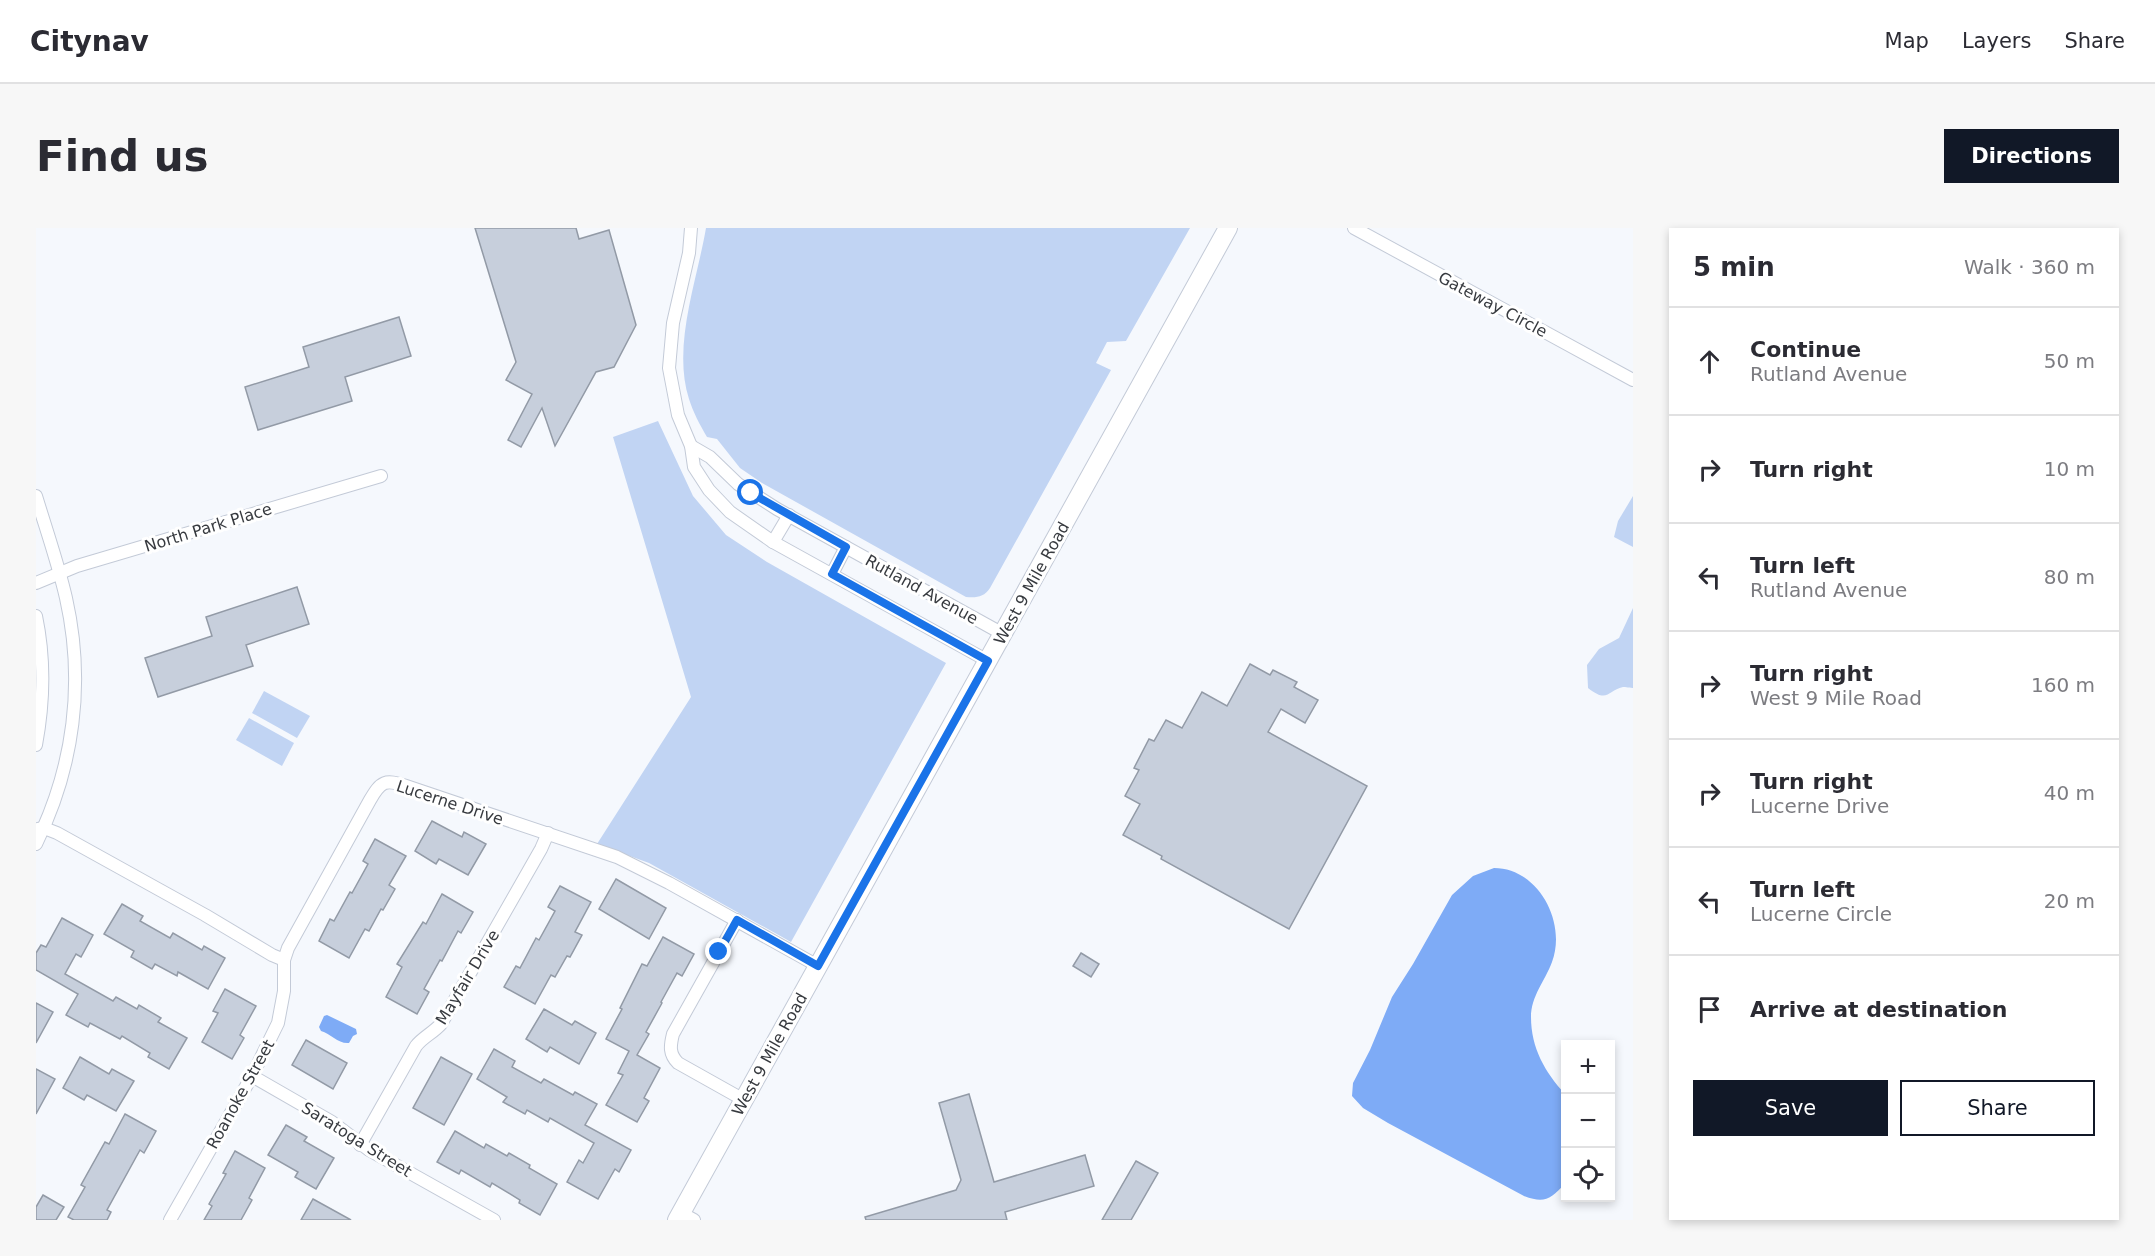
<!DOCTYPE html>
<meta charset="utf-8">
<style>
:root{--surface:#fff;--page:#f7f7f7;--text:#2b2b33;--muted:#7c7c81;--line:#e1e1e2;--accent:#111827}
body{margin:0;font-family:"DejaVu Sans",sans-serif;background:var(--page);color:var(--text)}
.controls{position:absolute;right:18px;bottom:18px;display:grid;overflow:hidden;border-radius:0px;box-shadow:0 3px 9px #0003}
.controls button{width:54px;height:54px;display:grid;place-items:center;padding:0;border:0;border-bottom:2px solid var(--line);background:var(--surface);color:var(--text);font:30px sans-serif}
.stop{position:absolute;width:18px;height:18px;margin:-14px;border:4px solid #1a73e8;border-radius:50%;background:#fff}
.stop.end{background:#1a73e8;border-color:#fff;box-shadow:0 2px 6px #0008}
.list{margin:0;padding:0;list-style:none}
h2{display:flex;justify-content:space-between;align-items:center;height:78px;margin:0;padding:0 24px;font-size:26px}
h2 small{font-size:20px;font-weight:400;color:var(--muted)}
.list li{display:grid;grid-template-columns:39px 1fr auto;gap:18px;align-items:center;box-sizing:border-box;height:108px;padding:0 24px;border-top:2px solid var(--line)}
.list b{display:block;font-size:22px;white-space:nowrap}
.list p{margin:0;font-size:20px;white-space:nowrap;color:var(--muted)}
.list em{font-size:20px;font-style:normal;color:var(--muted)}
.actions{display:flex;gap:12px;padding:18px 24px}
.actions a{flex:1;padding:14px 0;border:2px solid var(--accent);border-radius:0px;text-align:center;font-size:21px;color:var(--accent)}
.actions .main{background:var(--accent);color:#fff}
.icon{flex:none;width:33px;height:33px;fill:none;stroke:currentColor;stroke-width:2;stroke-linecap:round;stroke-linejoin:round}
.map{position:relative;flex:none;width:1597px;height:992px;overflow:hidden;border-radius:0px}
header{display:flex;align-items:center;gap:36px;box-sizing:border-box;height:84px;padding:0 30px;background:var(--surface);border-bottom:2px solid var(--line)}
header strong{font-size:28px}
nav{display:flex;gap:33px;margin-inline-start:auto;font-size:21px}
.intro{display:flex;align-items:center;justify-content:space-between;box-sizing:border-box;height:144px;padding:0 36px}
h1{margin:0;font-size:42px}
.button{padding:15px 27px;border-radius:0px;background:var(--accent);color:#fff;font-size:21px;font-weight:700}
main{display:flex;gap:36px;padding:0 36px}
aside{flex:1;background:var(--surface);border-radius:0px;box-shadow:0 3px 9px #0003}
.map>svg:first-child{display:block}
</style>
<header>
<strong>Citynav</strong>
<nav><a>Map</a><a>Layers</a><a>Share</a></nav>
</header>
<div class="intro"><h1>Find us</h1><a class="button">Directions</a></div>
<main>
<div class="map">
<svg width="1597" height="992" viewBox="0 0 1597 992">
<rect width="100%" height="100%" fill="#f5f8fd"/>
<g fill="#c1d4f3">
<path d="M670,0H1154L1090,113L1071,114L1060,135L1075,142L954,360C948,369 941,370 930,369L726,255L704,240L681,211L671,209C664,197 657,184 653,171C636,118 661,53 670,0Z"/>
<polygon points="622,193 657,268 690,307 731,334 910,435 755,714 613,635 561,616 655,469 577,209"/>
<polygon points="1597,268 1597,319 1578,309 1582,293"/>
<path d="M1597,380V460C1596,460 1588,459 1587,459C1572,462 1572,476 1552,460L1551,437L1563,421L1583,410Z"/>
<polygon points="228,463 274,488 261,510 216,485"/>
<polygon points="213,490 258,515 246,538 200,512"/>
</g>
<g fill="#7eabf6">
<path d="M1458,640C1502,640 1531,694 1516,734C1509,753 1495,768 1495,789C1495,820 1509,844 1529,866V956C1514,971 1509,976 1488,968L1352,895L1327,880L1316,868L1317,855L1334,822L1356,769L1377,736L1416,667L1437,648Z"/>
<path d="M291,787L320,801L321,806L317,808L313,815C302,816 295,806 285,803L283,799L288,788Z"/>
</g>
<g fill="#c7cfdc" stroke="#929aa6" stroke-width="1.5">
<polygon points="439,0 540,0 543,11 573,2 600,97 578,139 560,144 519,218 506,180 485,219 472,212 496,166 470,152 480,134"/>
<polygon points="363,89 375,128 309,149 316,173 222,202 209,159 273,139 267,119"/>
<polygon points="261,359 273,396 210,417 217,438 122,469 109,430 176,408 170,389"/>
<polygon points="1214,436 1234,447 1237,442 1261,454 1258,459 1282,472 1269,495 1245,481 1232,504 1331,558 1253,701 1125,631 1126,628 1087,607 1104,576 1089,568 1103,542 1098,540 1113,511 1118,513 1130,492 1146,500 1166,464 1191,478"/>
<polygon points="396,593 426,609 428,604 450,616 432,647 403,631 400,636 379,623"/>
<polygon points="339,611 370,628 353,657 359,661 347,682 345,681 333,703 329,701 313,730 283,713 294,691 298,693 314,664 316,665 332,636 327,633"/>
<polygon points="580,651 630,680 613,711 563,681"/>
<polygon points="524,658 555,674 539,704 546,707 534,729 531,728 519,749 515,747 499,776 468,759 480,738 484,740 500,710 503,712 519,683 512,679"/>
<polygon points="406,666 437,684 425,705 422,703 406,733 404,732 388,761 393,764 381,786 350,769 366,739 361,736 387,694 390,696"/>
<polygon points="86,676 107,688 104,693 134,710 137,705 166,722 168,718 189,730 172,761 142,744 141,748 119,736 116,741 95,729 98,723 68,706"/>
<polygon points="26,690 57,707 45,729 40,726 29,746 77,773 80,769 101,781 103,777 125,790 122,794 151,810 133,841 112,829 114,825 86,808 84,811 54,795 52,799 30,787 42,766 0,742 0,725 5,717 10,719"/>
<polygon points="627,709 658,726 646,748 641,745 625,774 626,775 610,804 613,806 601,827 624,840 608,870 613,873 601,894 570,877 587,847 582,845 593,823 570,811 586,781 584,780 606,736 611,738"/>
<polygon points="1045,725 1063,736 1055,749 1037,738"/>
<polygon points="189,761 220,778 204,807 208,810 196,831 166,814 182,785 177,783"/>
<polygon points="0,775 17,784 0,815"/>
<polygon points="508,781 536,797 539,793 560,805 543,836 514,819 511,824 490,811"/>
<polygon points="270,812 311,835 297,861 256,837"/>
<polygon points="458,821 479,833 476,839 505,855 508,851 537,867 539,864 561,876 549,897 595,922 583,944 579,941 562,971 531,954 543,932 547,935 558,915 514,890 512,894 491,882 489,886 467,874 471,869 441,851"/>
<polygon points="44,829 73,846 76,841 98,853 80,883 51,867 48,872 27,860"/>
<polygon points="405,829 436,846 408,897 377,880"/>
<polygon points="0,841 19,851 0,886"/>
<polygon points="933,866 958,954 1049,927 1058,958 969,984 971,992 830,992 829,989 920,962 925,952 903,875"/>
<polygon points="89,886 120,903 108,925 104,922 71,982 75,984 71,992 38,992 32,989 49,959 45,957 69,914 73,916"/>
<polygon points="250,897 271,909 268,913 298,930 280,961 259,949 262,944 232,927"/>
<polygon points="419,903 448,920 450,916 471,928 473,925 494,937 493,940 521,956 504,987 483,975 484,972 456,955 454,959 425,942 423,946 401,934"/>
<polygon points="199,923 229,940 213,970 216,972 205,992 168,992 176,978 173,976 190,946 187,945"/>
<polygon points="1100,933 1122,945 1095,992 1066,992"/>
<polygon points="7,967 28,979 20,992 0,992 0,979"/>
<polygon points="277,971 315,992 265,992"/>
</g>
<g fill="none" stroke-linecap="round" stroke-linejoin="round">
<g stroke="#c3cad7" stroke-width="14">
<g id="minor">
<polyline points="655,0 653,25 637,95 633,140 642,187 655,218 658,239 673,262 694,284 737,314 952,433"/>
<polyline points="1318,0 1597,152"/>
<polyline points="655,218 674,229 702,256 741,281 967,406"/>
<path d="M0,268C10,301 22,335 30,370C49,454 38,539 0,616"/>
<polyline points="737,314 753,287"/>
<polyline points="796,346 810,319"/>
<polyline points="0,355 41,338 345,248"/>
<path d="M0,388C9,431 8,474 0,517"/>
<polyline points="2,601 8,600 21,605 169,687 236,727 248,732"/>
<path d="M701,692L637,806C634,818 633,826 642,835L708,872"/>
<polyline points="216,848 296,894 333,922 458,992"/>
<path d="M324,917L380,818C387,809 397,805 405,796L505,621L512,605"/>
<polyline points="645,985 658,992"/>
<path d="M134,992L216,848L242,795L248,763V732L252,720L334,572C345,553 349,551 370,558L581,629L633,655L782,738"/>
</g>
</g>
<g stroke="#c3cad7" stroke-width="20">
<polyline id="secondary" points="641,992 1192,0"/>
</g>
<use href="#minor" stroke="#fff" stroke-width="12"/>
<use href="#secondary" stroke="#fff" stroke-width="18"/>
</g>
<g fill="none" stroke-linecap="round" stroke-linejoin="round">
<polyline stroke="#1a73e8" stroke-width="8" points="683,724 701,692 782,738 952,433 796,346 810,319 715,265"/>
</g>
<g text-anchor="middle" stroke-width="6" stroke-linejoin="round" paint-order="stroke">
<g font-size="16" fill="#373a3f" stroke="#fff">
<text transform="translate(1457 76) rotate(28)" y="6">Gateway Circle</text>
<text transform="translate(172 299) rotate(-17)" y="6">North Park Place</text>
<text transform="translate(995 355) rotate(-61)" y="6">West 9 Mile Road</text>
<text transform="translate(886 361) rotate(29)" y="6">Rutland Avenue</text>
<text transform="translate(414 574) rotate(18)" y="6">Lucerne Drive</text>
<text transform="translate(431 749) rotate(-59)" y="6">Mayfair Drive</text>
<text transform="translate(733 826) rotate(-61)" y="6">West 9 Mile Road</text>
<text transform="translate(204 866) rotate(-61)" y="6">Roanoke Street</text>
<text transform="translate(321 911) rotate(32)" y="6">Saratoga Street</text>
</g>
</g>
</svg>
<div class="controls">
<button>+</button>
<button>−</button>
<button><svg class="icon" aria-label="locate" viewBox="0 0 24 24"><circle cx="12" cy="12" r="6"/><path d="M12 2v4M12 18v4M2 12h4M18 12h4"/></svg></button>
</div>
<div class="stop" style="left:715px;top:265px"></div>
<div class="stop end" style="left:683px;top:724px"></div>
</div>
<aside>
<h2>5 min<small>Walk · 360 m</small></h2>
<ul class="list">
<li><svg class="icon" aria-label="ahead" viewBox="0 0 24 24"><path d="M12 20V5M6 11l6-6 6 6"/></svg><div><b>Continue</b><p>Rutland Avenue</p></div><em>50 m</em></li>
<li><svg class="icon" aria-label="right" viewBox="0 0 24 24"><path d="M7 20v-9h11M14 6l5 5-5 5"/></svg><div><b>Turn right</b></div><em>10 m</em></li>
<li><svg class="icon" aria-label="left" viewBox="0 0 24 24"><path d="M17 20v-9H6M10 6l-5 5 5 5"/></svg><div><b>Turn left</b><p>Rutland Avenue</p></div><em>80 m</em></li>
<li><svg class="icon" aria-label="right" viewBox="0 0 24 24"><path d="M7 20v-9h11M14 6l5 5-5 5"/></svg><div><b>Turn right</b><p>West 9 Mile Road</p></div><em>160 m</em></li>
<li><svg class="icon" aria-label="right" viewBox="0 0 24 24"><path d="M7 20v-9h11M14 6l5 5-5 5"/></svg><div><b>Turn right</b><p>Lucerne Drive</p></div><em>40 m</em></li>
<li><svg class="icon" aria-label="left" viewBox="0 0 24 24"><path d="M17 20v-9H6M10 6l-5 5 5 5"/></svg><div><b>Turn left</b><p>Lucerne Circle</p></div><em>20 m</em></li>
<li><svg class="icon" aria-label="arrive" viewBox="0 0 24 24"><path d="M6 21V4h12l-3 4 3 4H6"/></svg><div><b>Arrive at destination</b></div></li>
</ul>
<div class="actions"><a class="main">Save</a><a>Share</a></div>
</aside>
</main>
